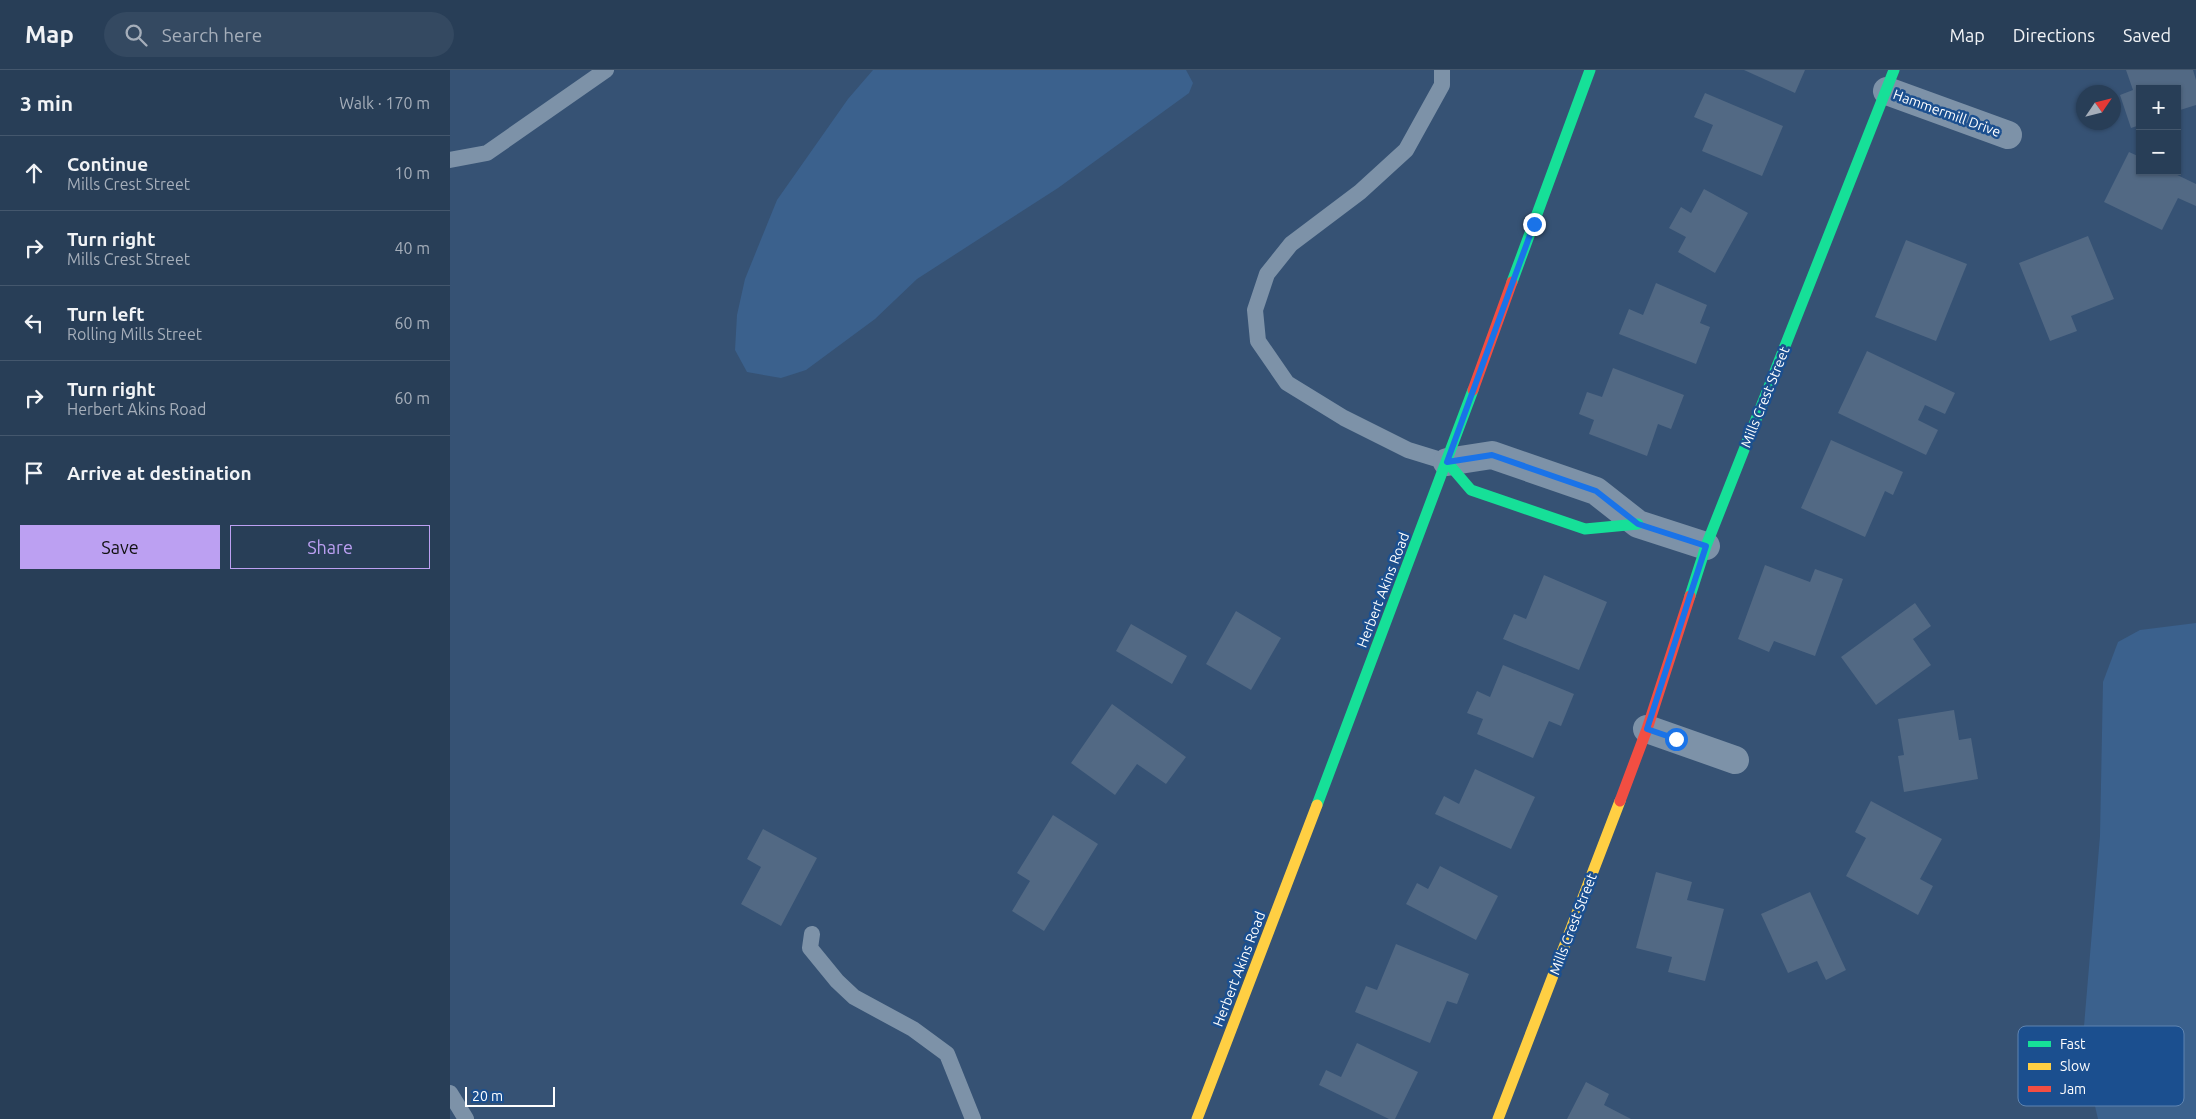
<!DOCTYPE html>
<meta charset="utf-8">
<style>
:root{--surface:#283e57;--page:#344961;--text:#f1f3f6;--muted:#a5aeba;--line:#44576d;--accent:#bca0f2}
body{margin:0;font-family:Ubuntu,sans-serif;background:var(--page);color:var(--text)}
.controls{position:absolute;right:15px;top:15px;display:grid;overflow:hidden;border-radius:0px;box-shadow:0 1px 4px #0004}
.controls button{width:45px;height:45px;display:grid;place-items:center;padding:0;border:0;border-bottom:1px solid var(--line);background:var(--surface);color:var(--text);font:25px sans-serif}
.compass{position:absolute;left:1626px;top:15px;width:45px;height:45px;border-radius:50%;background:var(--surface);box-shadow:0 1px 4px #0004;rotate:55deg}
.scale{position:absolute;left:15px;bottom:12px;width:90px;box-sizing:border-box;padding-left:5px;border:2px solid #fff;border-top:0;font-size:14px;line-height:18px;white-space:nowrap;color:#fff;-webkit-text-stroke:4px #1b4f8f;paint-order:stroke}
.stop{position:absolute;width:15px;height:15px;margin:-11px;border:4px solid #1a73e8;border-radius:50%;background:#fff}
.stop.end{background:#1a73e8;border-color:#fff;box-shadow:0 1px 5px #0008}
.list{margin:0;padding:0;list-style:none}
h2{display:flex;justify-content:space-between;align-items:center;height:65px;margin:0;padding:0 20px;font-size:21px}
h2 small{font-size:16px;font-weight:400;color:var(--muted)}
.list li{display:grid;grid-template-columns:32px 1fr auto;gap:15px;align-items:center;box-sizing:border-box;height:75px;padding:0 20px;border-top:1px solid var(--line)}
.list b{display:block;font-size:19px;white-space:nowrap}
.list p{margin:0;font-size:16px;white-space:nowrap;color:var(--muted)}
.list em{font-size:16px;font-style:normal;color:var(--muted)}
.actions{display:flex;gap:10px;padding:15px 20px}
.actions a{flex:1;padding:11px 0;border:1px solid var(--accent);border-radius:0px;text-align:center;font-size:18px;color:var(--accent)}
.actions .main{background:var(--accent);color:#111}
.icon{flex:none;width:28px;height:28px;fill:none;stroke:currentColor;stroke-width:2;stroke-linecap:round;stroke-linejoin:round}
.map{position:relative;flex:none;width:1746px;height:1049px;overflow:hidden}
header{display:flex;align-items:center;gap:30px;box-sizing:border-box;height:70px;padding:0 25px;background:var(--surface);border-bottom:1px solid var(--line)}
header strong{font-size:24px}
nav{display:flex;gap:28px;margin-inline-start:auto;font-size:18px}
.search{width:350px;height:45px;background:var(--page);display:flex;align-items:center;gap:12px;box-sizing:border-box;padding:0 18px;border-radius:28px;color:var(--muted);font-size:19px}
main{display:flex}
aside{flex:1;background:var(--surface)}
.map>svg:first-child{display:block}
</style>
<header>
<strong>Map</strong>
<div class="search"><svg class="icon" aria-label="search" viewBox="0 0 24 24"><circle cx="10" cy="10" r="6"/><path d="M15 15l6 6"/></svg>Search here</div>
<nav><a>Map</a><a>Directions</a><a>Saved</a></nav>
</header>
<main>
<aside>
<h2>3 min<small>Walk · 170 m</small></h2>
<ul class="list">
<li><svg class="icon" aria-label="ahead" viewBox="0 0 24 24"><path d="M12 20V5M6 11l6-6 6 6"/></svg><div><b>Continue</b><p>Mills Crest Street</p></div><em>10 m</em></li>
<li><svg class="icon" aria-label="right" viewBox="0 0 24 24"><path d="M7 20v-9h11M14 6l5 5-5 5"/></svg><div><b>Turn right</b><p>Mills Crest Street</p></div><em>40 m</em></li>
<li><svg class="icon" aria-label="left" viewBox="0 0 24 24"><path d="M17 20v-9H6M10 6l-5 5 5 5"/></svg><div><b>Turn left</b><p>Rolling Mills Street</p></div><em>60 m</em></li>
<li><svg class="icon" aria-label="right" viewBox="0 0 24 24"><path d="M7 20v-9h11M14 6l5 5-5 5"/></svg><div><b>Turn right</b><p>Herbert Akins Road</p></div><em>60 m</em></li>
<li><svg class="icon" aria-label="arrive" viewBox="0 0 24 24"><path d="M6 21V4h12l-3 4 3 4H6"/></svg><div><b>Arrive at destination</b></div></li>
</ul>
<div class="actions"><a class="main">Save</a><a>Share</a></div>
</aside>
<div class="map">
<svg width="1746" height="1049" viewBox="0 0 1746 1049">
<rect width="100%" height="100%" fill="#365274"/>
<g fill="#3b618d">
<polygon points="423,0 736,0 743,13 739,23 608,118 467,209 425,249 356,300 331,308 297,302 285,280 287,245 295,209 327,130 398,29"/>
<polygon points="1746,553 1746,1049 1648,1049 1632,980 1650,766 1653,612 1668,572 1690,560"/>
</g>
<g fill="#526984">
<polygon points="1294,0 1355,0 1345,23"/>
<polygon points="1676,0 1743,0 1746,10 1746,35 1727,41 1727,19 1690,19 1690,55 1681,58 1670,25 1683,20"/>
<polygon points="1255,23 1333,56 1312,106 1252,81 1263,55 1244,47"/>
<polygon points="1679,82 1690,87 1690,101 1719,101 1746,114 1746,136 1728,128 1712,160 1654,132"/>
<polygon points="1254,119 1298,143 1265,203 1228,182 1236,167 1219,158 1231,137 1241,143"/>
<polygon points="1638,166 1664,229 1621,246 1627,261 1600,271 1569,193"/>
<polygon points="1456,170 1517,194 1486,271 1425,247"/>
<polygon points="1206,213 1257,235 1250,253 1260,257 1246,294 1169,264 1179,239 1193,245"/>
<polygon points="1417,281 1505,323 1495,344 1475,335 1468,350 1488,360 1476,385 1388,343"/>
<polygon points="1163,298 1234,325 1221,359 1208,354 1197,386 1139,364 1144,350 1129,344 1137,322 1152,327"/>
<polygon points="1381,370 1453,402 1443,425 1435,421 1415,467 1351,438"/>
<polygon points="1315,495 1360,512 1365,499 1393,509 1365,586 1324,571 1319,582 1288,569"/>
<polygon points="1094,505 1157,532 1129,600 1053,569 1064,544 1076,549"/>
<polygon points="1465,533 1481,556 1463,569 1481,595 1426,635 1391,587"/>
<polygon points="786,541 831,568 801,620 756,594"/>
<polygon points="681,554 737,586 722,614 666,581"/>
<polygon points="1053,595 1124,624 1111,656 1099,651 1083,688 1027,664 1033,649 1017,643 1027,621 1040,627"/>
<polygon points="662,634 736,687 716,714 687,694 665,725 621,693"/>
<polygon points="1504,640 1509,670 1521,668 1528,709 1454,722 1448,686 1454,685 1448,649"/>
<polygon points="1025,699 1085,727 1061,779 985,744 994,726 1009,734"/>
<polygon points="1421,731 1492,769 1470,809 1483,816 1468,845 1396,806 1416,768 1405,762"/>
<polygon points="603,745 648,774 594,861 562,841 580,811 567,803"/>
<polygon points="313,759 367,788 331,856 291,834 311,797 297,789"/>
<polygon points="990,796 1048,826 1026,870 956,834 967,813 978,819"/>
<polygon points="1206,802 1242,812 1237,830 1274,839 1255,911 1218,902 1222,887 1186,878"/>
<polygon points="1360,822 1396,900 1376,910 1367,891 1338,903 1311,844"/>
<polygon points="946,874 1019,904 1007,934 997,931 980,973 905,942 916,916 927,920"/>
<polygon points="907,973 968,1002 945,1049 939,1049 869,1015 876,1000 891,1007"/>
<polygon points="1136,1012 1159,1024 1154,1035 1181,1049 1117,1049"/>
</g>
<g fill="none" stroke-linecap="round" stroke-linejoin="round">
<g stroke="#7d92a8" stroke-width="16">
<polyline points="992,0 992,15 956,80 910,122 841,174 817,204 805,240 808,271 837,313 894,348 958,380 997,392"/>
<polyline points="0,90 37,83 156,0"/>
<polyline points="362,864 360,878 387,911 404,927 463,959 497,984 523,1049"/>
<polyline points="0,1023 16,1049"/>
</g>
<g stroke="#7d92a8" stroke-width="28">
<polyline points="1437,21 1558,65"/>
<polyline points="997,392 1042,385 1146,421 1188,454 1256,476"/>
<polyline points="1197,659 1285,690"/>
</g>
<g stroke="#16e098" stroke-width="11">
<polyline points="1062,212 1140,0"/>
<polyline points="997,392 1021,420 1135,459 1188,454"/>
<polyline points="1240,526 1256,476 1444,0"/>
<polyline points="867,735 1023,320"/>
</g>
<g stroke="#ffcf43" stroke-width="11">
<polyline points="747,1049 867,735"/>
<polyline points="1048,1049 1170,731"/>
</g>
<g stroke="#f24e42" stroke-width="11">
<polyline points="1023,320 1062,212"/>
<polyline points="1170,731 1197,659 1240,526"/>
</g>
</g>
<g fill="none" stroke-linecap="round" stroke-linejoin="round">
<polyline stroke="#1a73e8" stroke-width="6" points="1084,154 997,392 1042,385 1146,421 1188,454 1256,476 1197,659 1226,669"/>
</g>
<g text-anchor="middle" stroke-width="5" stroke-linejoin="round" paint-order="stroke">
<g font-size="14" fill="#fff" stroke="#1b4f8f">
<text transform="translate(1497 43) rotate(20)" y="5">Hammermill Drive</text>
<text transform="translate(1315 327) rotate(-68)" y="5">Mills Crest Street</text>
<text transform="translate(933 520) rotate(-69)" y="5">Herbert Akins Road</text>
<text transform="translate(1123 854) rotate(-69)" y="5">Mills Crest Street</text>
<text transform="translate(789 899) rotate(-69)" y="5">Herbert Akins Road</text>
</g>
</g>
<rect x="1568" y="956" width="166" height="80" rx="8" fill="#1b4f8f" stroke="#5f84b1" stroke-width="1"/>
<rect x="1578" y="971" width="23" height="6" fill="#16e098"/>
<rect x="1578" y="993" width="23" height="7" fill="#ffcf43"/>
<rect x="1578" y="1016" width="23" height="6" fill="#f24e42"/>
<g font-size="14" fill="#fff">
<text x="1610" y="979">Fast</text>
<text x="1610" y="1001">Slow</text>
<text x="1610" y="1024">Jam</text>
</g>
</svg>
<div class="controls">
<button>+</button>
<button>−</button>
</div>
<svg class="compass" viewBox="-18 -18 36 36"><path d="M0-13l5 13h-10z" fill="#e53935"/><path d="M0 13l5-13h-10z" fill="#a5aeba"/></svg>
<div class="scale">20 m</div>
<div class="stop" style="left:1226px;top:669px"></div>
<div class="stop end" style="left:1084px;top:154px"></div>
</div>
</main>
